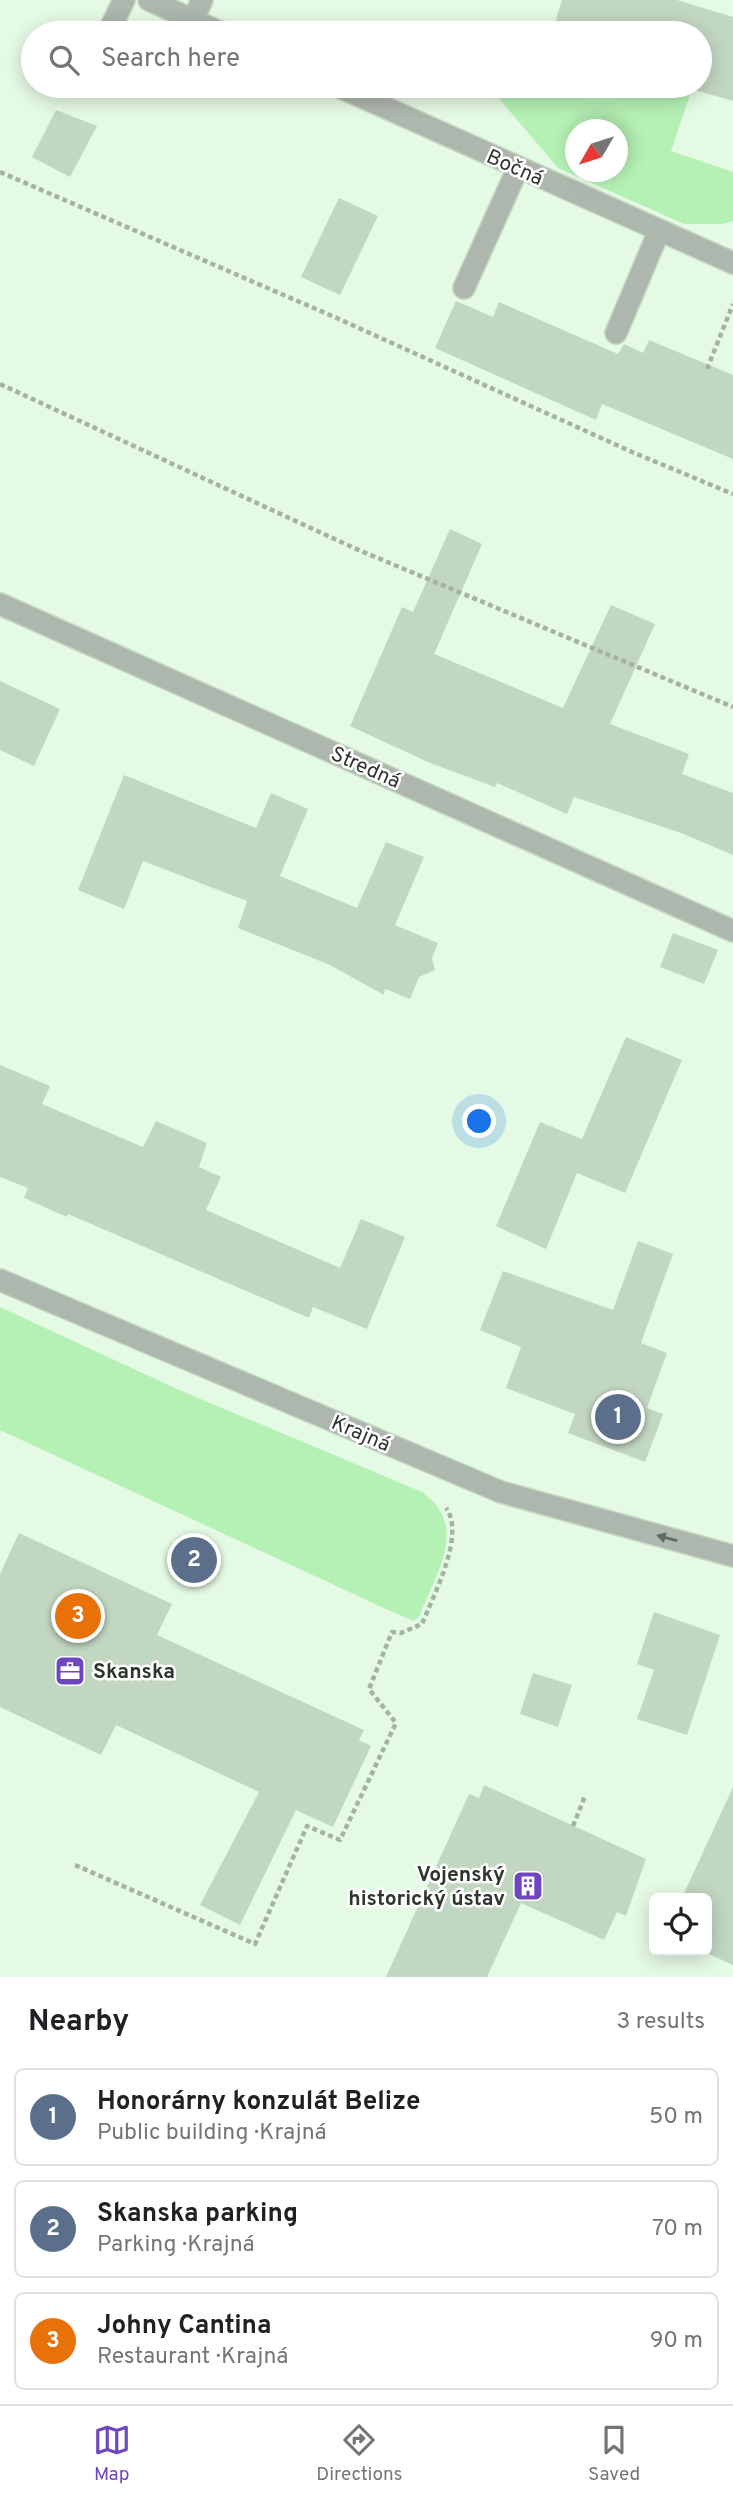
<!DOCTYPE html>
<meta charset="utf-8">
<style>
:root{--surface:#fff;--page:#f6f6f6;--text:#202124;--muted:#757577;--line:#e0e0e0;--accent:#6e46bf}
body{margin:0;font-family:Overpass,sans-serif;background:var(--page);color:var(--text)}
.controls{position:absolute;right:21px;bottom:21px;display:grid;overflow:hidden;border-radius:10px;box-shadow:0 4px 18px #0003}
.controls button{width:63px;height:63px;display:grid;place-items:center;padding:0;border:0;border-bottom:2px solid var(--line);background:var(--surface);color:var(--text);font:35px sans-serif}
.compass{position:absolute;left:565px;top:119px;width:63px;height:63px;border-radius:50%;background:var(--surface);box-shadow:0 4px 18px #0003;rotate:231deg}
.you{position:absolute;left:480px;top:1122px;width:24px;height:24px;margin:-18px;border:5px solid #fff;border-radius:50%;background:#1a73e8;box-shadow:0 0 0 10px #1a73e833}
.badge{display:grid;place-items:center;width:46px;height:46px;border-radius:50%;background:var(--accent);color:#fff;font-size:23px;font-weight:700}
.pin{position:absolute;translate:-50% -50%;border:4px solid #fff;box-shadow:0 2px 7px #0006}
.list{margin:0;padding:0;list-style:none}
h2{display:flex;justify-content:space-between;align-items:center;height:91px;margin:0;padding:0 28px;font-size:30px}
h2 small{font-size:23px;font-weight:400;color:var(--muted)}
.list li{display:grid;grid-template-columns:46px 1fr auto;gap:21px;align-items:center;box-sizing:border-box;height:98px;margin:0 14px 14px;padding:0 14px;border:2px solid var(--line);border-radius:10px}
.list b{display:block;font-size:26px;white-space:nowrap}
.list p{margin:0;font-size:23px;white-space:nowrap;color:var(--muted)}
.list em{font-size:23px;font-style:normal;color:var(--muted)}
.icon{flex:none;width:38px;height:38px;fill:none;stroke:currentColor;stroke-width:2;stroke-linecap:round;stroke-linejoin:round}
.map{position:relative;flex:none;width:733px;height:1977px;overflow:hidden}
.search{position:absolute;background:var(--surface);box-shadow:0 4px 18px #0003;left:21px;right:21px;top:21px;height:77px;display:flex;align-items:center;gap:18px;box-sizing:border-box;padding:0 24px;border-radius:38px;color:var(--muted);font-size:26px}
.sheet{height:427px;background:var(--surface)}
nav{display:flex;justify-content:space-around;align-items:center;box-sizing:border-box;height:98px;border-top:2px solid var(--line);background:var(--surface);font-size:19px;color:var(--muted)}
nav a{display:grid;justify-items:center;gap:4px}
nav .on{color:var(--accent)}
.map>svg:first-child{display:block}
</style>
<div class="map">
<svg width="733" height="1977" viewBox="0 0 733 1977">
<rect width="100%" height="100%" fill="#e5fae4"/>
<g fill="#b5f1b5" fill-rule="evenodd">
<path d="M499,86H681L692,89L671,151L733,172V221L722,224H684L558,168L496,95ZM576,130H618V172H576Z"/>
<path d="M0,1307L177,1389L422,1492C470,1526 436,1573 419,1617L414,1621L388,1610L0,1430Z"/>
</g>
<g fill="#c2d7c2">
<polygon points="562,0 677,0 733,17 733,101 681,86 700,86 700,33 552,33"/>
<polygon points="56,110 97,126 70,177 32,157"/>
<polygon points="339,198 378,216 340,295 301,277"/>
<polygon points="456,301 493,317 499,302 618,354 624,344 643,353 649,340 733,375 733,459 602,404 596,420 435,348"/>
<polygon points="450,529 482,544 434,654 563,708 611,605 655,624 610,724 689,754 682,774 733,793 733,855 681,833 574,797 567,814 497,783 495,787 430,763 350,726 402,607 413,612"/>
<polygon points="0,681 60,709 34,766 0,750"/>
<polygon points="124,775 256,828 271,793 308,809 280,876 357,908 386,842 424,857 395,925 438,943 432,958 435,970 419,977 410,999 385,989 384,995 330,965 238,928 247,901 143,861 124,909 78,890"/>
<polygon points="673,933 718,950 704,984 660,967"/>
<polygon points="626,1037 682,1060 625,1193 577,1173 546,1249 496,1226 540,1122 582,1139"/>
<polygon points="0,1065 50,1086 42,1104 143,1147 156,1121 207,1143 199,1167 221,1177 206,1210 340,1268 361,1219 405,1237 367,1329 313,1307 309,1318 68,1214 67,1217 24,1198 28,1188 0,1177"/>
<polygon points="638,1241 673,1254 641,1343 667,1353 647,1408 663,1414 645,1462 568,1433 575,1414 506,1388 521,1347 480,1330 503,1271 613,1310"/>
<polygon points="19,1533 172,1604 157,1635 364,1730 359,1740 371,1746 333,1827 296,1810 240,1925 200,1905 259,1792 116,1725 101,1755 0,1707 0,1574"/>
<polygon points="654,1612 720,1635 687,1735 637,1719 654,1670 637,1664"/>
<polygon points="533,1673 572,1685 558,1727 520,1714"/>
<polygon points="484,1785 646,1859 626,1916 617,1912 604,1940 521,1903 487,1977 386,1977 469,1794 479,1798"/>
<polygon points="733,1787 733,1965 702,1951 707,1951 707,1898 682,1898"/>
</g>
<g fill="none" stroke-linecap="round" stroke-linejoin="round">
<g stroke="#c4d7c3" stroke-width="24">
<g id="lane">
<polyline points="108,33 124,0"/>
<polyline points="464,288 518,168"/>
<polyline points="616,333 659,231"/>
</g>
</g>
<g stroke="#c4d7c3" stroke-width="24">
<g id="street">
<polyline points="149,0 222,33"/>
<polyline points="193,20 202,0"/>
<polyline points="337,86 733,263"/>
<polyline points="0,604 733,931"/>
<polyline points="0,1280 501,1492 733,1556"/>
</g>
</g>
<g stroke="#a2b3a2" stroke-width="4.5" stroke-dasharray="5 3.5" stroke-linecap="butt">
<polyline points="0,172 339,319 632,452 733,494"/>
<polyline points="707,369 733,304"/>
<polyline points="0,384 354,548 733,707"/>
<polyline points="573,1826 585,1796"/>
<path d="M75,1865L255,1944L307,1826L340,1840L396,1723L369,1689L392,1632L401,1633L422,1624C433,1596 466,1535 446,1508"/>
</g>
<use href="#lane" stroke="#aeb7ae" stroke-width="21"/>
<use href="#street" stroke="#aeb7ae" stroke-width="21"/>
</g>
<defs><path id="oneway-solid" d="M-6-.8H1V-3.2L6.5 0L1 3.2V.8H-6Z" transform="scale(1.75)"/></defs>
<use fill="#616a61" href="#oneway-solid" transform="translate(667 1538) rotate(-165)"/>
<defs>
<g id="office-square" transform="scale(1.575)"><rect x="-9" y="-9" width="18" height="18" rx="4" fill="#6e46bf" stroke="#fff"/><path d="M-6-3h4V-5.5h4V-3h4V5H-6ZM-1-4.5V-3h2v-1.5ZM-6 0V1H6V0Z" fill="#fff"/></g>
<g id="building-square" transform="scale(1.575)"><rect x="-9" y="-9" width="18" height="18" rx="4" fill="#6e46bf" stroke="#fff"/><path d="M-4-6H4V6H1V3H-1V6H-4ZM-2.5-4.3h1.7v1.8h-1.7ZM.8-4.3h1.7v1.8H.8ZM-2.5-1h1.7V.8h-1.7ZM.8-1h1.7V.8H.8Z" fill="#fff"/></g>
</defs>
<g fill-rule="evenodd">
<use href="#office-square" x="70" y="1671"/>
<use href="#building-square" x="528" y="1886"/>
</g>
<g text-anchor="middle" stroke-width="5" stroke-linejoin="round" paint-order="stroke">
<g font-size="21" fill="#2e362e" stroke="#fff">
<text transform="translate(515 167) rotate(24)" y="7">Bočná</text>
<text transform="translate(366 767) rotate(24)" y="7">Stredná</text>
<text transform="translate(361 1433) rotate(23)" y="7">Krajná</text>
</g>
<g font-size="21" font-weight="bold" fill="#2e362e" stroke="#fff" text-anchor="start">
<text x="93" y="1678">Skanska</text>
<text x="505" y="1881" text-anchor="end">Vojenský<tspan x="505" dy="24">historický ústav</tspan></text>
</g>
</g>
</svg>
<div class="controls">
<button><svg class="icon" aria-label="locate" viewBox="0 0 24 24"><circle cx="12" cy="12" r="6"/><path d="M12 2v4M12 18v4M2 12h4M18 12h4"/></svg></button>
</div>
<svg class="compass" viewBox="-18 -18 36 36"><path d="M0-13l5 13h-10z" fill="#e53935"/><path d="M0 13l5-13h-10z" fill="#757577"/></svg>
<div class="you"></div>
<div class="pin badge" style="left:618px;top:1417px;background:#5c6f8a">1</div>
<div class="pin badge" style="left:194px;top:1560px;background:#5c6f8a">2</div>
<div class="pin badge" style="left:78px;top:1616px;background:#e8710a">3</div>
<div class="search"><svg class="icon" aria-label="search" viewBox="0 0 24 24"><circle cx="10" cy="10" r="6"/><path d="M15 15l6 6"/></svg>Search here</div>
</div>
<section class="sheet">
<h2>Nearby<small>3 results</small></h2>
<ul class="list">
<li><span class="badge" style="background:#5c6f8a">1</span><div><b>Honorárny konzulát Belize</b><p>Public building · Krajná</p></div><em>50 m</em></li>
<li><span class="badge" style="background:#5c6f8a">2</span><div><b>Skanska parking</b><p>Parking · Krajná</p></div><em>70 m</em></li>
<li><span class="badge" style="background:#e8710a">3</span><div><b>Johny Cantina</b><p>Restaurant · Krajná</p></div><em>90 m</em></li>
</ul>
</section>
<nav>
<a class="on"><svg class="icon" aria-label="map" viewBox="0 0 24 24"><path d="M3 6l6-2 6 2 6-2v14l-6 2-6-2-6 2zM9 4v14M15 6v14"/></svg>Map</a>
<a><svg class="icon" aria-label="directions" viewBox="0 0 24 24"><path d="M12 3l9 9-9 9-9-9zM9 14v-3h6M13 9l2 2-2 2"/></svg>Directions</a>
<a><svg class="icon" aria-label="saved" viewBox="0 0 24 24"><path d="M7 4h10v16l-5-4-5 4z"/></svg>Saved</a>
</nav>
